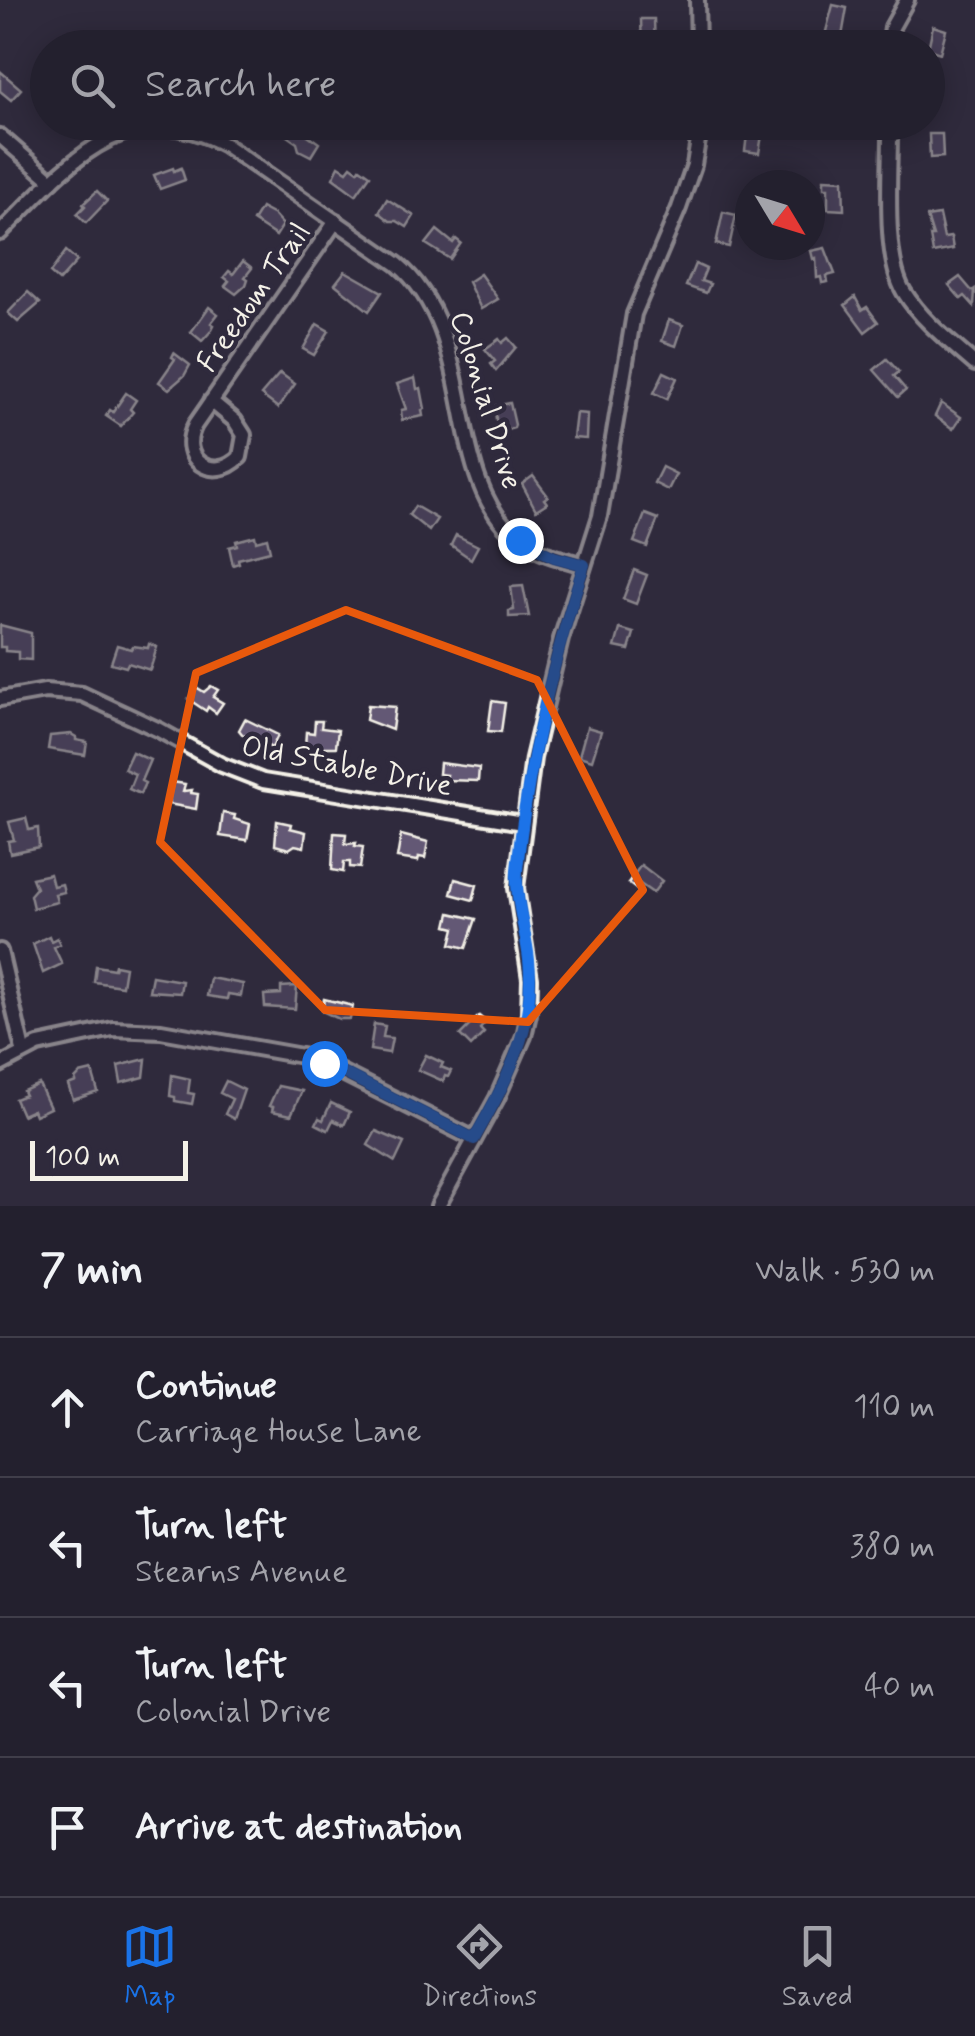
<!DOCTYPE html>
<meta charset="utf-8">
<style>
:root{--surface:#23202e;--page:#2b2836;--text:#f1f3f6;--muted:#a3a3aa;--line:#403e4a;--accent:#1a73e8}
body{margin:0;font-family:Mynerve,sans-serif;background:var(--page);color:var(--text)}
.compass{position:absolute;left:735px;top:170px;width:90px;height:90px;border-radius:50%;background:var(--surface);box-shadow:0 5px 25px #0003;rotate:128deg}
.scale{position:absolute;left:30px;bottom:25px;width:158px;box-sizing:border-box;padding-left:10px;border:5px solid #f4f1e8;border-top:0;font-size:28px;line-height:35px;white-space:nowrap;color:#f4f1e8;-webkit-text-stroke:8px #2f2a3d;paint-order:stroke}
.stop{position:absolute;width:30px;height:30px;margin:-22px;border:8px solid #1a73e8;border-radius:50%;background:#fff}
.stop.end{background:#1a73e8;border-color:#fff;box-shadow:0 2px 10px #0008}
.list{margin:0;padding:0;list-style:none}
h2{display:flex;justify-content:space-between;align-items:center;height:130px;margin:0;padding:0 40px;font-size:42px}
h2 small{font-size:32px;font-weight:400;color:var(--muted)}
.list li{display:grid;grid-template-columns:65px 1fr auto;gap:30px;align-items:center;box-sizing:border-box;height:140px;padding:0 40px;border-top:2px solid var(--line)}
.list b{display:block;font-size:38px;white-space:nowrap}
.list p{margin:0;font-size:32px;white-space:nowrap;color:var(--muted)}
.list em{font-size:32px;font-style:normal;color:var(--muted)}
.icon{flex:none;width:55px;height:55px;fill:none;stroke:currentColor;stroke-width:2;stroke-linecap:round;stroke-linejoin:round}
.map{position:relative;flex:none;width:975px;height:1206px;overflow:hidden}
.search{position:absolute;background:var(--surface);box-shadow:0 5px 25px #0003;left:30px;right:30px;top:30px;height:110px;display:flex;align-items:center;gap:25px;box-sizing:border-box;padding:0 35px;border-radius:55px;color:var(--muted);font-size:38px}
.sheet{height:690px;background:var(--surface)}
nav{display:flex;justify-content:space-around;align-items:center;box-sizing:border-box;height:140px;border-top:2px solid var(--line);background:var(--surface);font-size:28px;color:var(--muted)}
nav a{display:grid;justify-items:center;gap:5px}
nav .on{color:var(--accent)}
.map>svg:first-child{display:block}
</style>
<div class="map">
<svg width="975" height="1206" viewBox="0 0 975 1206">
<rect width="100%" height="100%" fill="#2f2a3d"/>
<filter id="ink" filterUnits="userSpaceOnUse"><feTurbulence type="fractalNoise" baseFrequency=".01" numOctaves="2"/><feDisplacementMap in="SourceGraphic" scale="20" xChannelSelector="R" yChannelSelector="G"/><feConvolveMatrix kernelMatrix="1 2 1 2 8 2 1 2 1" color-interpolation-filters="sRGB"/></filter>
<g filter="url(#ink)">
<g fill="#645874" stroke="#f4f1e8" stroke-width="2.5">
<polygon points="833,5 847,8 841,42 824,39"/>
<polygon points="641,19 654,19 655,48 642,48"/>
<polygon points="933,26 946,30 940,53 928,49"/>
<polygon points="0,71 21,89 11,100 0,91"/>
<polygon points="295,126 319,143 311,156 299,150 297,143 287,136"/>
<polygon points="748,126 763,129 759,153 745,151"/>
<polygon points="929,134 942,134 943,157 930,158"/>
<polygon points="339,166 347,171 351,166 358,171 360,168 370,175 356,195 333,178"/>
<polygon points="173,168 174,171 181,168 185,180 160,189 154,175"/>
<polygon points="824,179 843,180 844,210 828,209 828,188 824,188"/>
<polygon points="97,191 107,201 86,223 77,214 85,206 83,204"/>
<polygon points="387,199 414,216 407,227 397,221 390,221 379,212"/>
<polygon points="261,208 274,215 283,225 276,236 253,221"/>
<polygon points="723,212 736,215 729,247 716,244"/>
<polygon points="939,215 944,238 951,237 953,249 933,253 930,236 933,236 927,217"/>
<polygon points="437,230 453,243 456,239 461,243 450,259 426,244"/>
<polygon points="825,248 835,274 827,276 828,282 822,283 821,277 817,278 816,258 813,259 811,251"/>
<polygon points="66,251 77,261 59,281 50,273"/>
<polygon points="243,261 252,268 245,277 248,279 246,285 236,294 225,286 229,281 224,277 229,271 233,274"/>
<polygon points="695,264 706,269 701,281 710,284 706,293 686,286"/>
<polygon points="345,271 382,292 369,311 335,284"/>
<polygon points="480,274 498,299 481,309 468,282"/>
<polygon points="960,277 972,291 975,289 974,306 965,296 961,299 949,285"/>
<polygon points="28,292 40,303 18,322 8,313"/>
<polygon points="855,297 862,310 867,307 878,322 865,332 845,305"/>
<polygon points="209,307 218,314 211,323 214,325 211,331 202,341 191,332"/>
<polygon points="669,320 683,325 676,346 662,341"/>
<polygon points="317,324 329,331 314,355 303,349"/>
<polygon points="508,338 516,347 496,371 491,364 495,361 485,349 499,339 502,343"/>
<polygon points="174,353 190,365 184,376 169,389 159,382 175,359 172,357"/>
<polygon points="887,359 899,372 894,376 906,390 898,397 874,370"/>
<polygon points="664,372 677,378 667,399 654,393"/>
<polygon points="280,373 295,384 278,408 261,395"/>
<polygon points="415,378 417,389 421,388 425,409 422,410 423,416 402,420 401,410 406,409 397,384"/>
<polygon points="126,393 136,400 130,409 133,412 121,426 106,416 110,410 113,412"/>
<polygon points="510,403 515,425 514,428 503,431 496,420 495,406"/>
<polygon points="941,403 961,417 953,429 935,416"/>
<polygon points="576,413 587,414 586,439 573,438"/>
<polygon points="662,467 676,474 668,490 654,483"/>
<polygon points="533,476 548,496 544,499 547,503 536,510 522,484"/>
<polygon points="415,506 437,519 429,531 409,515"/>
<polygon points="645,514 658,519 647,547 634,542"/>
<polygon points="456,535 478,546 471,559 451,545"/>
<polygon points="255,536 256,541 267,538 270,551 238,559 239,563 233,565 229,547 237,545 236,541"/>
<polygon points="634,570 647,575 636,604 623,599"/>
<polygon points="523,586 529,616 509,617 509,611 514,610 511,587"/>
<polygon points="0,625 31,633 31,660 18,659 18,652 5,651 5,647 0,647"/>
<polygon points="620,629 634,633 629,650 615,647"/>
<polygon points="149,644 157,647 150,670 128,663 126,667 111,663 117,645 131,649 133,646 148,648"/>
<polygon points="211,686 218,690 213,697 223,703 216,713 208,707 206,711 188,699 196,687 204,692"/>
<polygon points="492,701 505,703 501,732 488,731"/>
<polygon points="368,705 395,707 392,730 366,720"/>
<polygon points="245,719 278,735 272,748 243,735 239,730"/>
<polygon points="315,721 322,721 321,728 338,730 336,747 305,747 306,732 314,733"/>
<polygon points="587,727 601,731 592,760 579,756"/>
<polygon points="71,734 76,737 76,740 87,742 85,755 48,749 50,736"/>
<polygon points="132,752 150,760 141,781 145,783 140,794 129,789 135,774 124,769"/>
<polygon points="440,763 479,768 478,781 446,780 447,775 439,774"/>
<polygon points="172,782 185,784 183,791 192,790 191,793 198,794 196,809 168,804"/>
<polygon points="223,813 235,815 234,819 250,824 247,840 220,836"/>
<polygon points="26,818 29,830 38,828 39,847 10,853 8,841 14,840 9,822"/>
<polygon points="277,821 291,824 290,828 306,832 304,847 295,845 289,849 275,845"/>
<polygon points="334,833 346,834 345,844 356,843 355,846 363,847 360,868 350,867 350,862 344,862 343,872 332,870"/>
<polygon points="401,835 428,842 425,858 419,857 418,861 397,858"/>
<polygon points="641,865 662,881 653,893 640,884 636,889 628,883"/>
<polygon points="50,874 53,886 62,884 64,892 55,894 57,902 33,908 30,895 36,888 32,878"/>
<polygon points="455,879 477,885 473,900 451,894"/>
<polygon points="450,913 476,919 466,948 451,944 455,928 447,926"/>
<polygon points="49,936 51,941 57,938 60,944 54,947 62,964 43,973 33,944"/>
<polygon points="115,965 125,967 122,986 94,982 96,966 114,969"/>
<polygon points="152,976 182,981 180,993 149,991"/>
<polygon points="210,978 243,984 241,996 228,994 227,999 207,996"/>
<polygon points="297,986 295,1009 265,1007 264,995 281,994 281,987"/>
<polygon points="324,999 353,1006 350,1019 339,1019 322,1011"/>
<polygon points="479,1016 486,1022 480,1029 484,1033 471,1046 460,1035"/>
<polygon points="374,1024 385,1026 383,1037 392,1038 389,1053 370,1050"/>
<polygon points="426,1055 443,1063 441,1067 451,1071 448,1077 445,1076 443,1081 418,1070"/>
<polygon points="146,1059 144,1077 121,1083 118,1066"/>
<polygon points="92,1071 98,1092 73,1100 68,1085 76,1082 75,1079 80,1074"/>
<polygon points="172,1075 190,1079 188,1093 194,1094 192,1104 175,1101 175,1097 170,1096"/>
<polygon points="226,1081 244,1090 234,1119 225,1114 232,1099 220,1093"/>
<polygon points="39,1084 50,1108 35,1115 33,1110 22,1115 15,1099 25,1095 23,1091"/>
<polygon points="278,1086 302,1091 291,1115 272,1111 273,1107 269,1106"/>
<polygon points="331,1103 350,1112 344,1125 333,1120 328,1130 316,1124 319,1118 323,1120"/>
<polygon points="376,1131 404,1143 395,1162 368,1145"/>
</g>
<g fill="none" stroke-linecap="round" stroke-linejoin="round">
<g stroke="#f4f1e8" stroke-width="20">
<g id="minor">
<polyline points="697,0 698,48"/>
<polyline points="889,48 892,27 907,0"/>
<path d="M890,122C891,166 882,256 904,292C922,321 950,342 975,364"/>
<polyline points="0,136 52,181"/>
<path d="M0,233C65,168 124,91 225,145L397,264C482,334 441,481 520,540C539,554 562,559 584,565"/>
<path d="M211,401L235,421L244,435L240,457C213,484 177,459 195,425L336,221"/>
<polyline points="0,699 45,691 82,694 159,730 222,765 263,781 523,823"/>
<polyline points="0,951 23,1050"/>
<polyline points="0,1065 38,1045 113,1029 161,1031 313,1058 474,1139"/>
<polyline points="438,1206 497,1098 524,1036 529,1014 530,979 516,888 533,758 561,639 600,516 634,314 679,208 694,165 701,122"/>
</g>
</g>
<use href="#minor" stroke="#2f2a3d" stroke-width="12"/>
</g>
</g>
<g fill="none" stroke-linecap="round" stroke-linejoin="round" filter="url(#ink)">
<path stroke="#1a73e8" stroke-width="12" d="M324,1063L474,1139C506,1082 536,1028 529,960C526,930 515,901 517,870C527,766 552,664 584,565L554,557L520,540"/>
</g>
<path d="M0 0H975V1206H0ZM346,610L537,680L643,890L528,1022L325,1010L160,842L196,673Z" fill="#2f2a3d" fill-opacity=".55" fill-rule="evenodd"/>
<path fill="none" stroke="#e8590c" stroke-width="8" stroke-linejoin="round" d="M346,610L537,680L643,890L528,1022L325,1010L160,842L196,673Z"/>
<g text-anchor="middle" stroke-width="9" stroke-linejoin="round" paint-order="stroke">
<g font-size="30" fill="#f4f1e8" stroke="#2f2a3d">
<text transform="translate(253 297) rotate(-55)" y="10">Freedom Trail</text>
<text transform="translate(487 400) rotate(73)" y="10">Colonial Drive</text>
<text transform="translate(347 765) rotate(11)" y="10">Old Stable Drive</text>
</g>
</g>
</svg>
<svg class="compass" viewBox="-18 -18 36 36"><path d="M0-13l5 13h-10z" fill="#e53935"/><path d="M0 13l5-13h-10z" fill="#a3a3aa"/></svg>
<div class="scale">100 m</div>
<div class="stop" style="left:324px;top:1063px"></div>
<div class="stop end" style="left:520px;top:540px"></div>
<div class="search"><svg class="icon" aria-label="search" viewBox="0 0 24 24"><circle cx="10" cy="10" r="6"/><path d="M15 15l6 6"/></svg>Search here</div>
</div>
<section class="sheet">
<h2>7 min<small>Walk · 530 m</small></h2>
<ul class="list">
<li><svg class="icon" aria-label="ahead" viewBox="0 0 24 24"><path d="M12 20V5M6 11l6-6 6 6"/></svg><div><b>Continue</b><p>Carriage House Lane</p></div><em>110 m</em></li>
<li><svg class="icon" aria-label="left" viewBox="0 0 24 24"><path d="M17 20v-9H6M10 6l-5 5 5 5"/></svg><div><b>Turn left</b><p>Stearns Avenue</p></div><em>380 m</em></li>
<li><svg class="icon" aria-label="left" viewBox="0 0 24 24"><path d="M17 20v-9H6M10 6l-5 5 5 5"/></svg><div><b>Turn left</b><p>Colonial Drive</p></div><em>40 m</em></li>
<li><svg class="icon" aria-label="arrive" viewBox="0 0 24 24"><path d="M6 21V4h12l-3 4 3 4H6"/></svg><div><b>Arrive at destination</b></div></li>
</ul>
</section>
<nav>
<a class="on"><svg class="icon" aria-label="map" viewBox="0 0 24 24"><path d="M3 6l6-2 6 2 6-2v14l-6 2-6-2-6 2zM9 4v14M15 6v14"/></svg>Map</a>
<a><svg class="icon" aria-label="directions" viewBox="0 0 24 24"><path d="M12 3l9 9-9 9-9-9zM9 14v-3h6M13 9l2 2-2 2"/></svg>Directions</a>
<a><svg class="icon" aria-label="saved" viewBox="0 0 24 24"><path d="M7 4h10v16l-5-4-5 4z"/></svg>Saved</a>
</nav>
